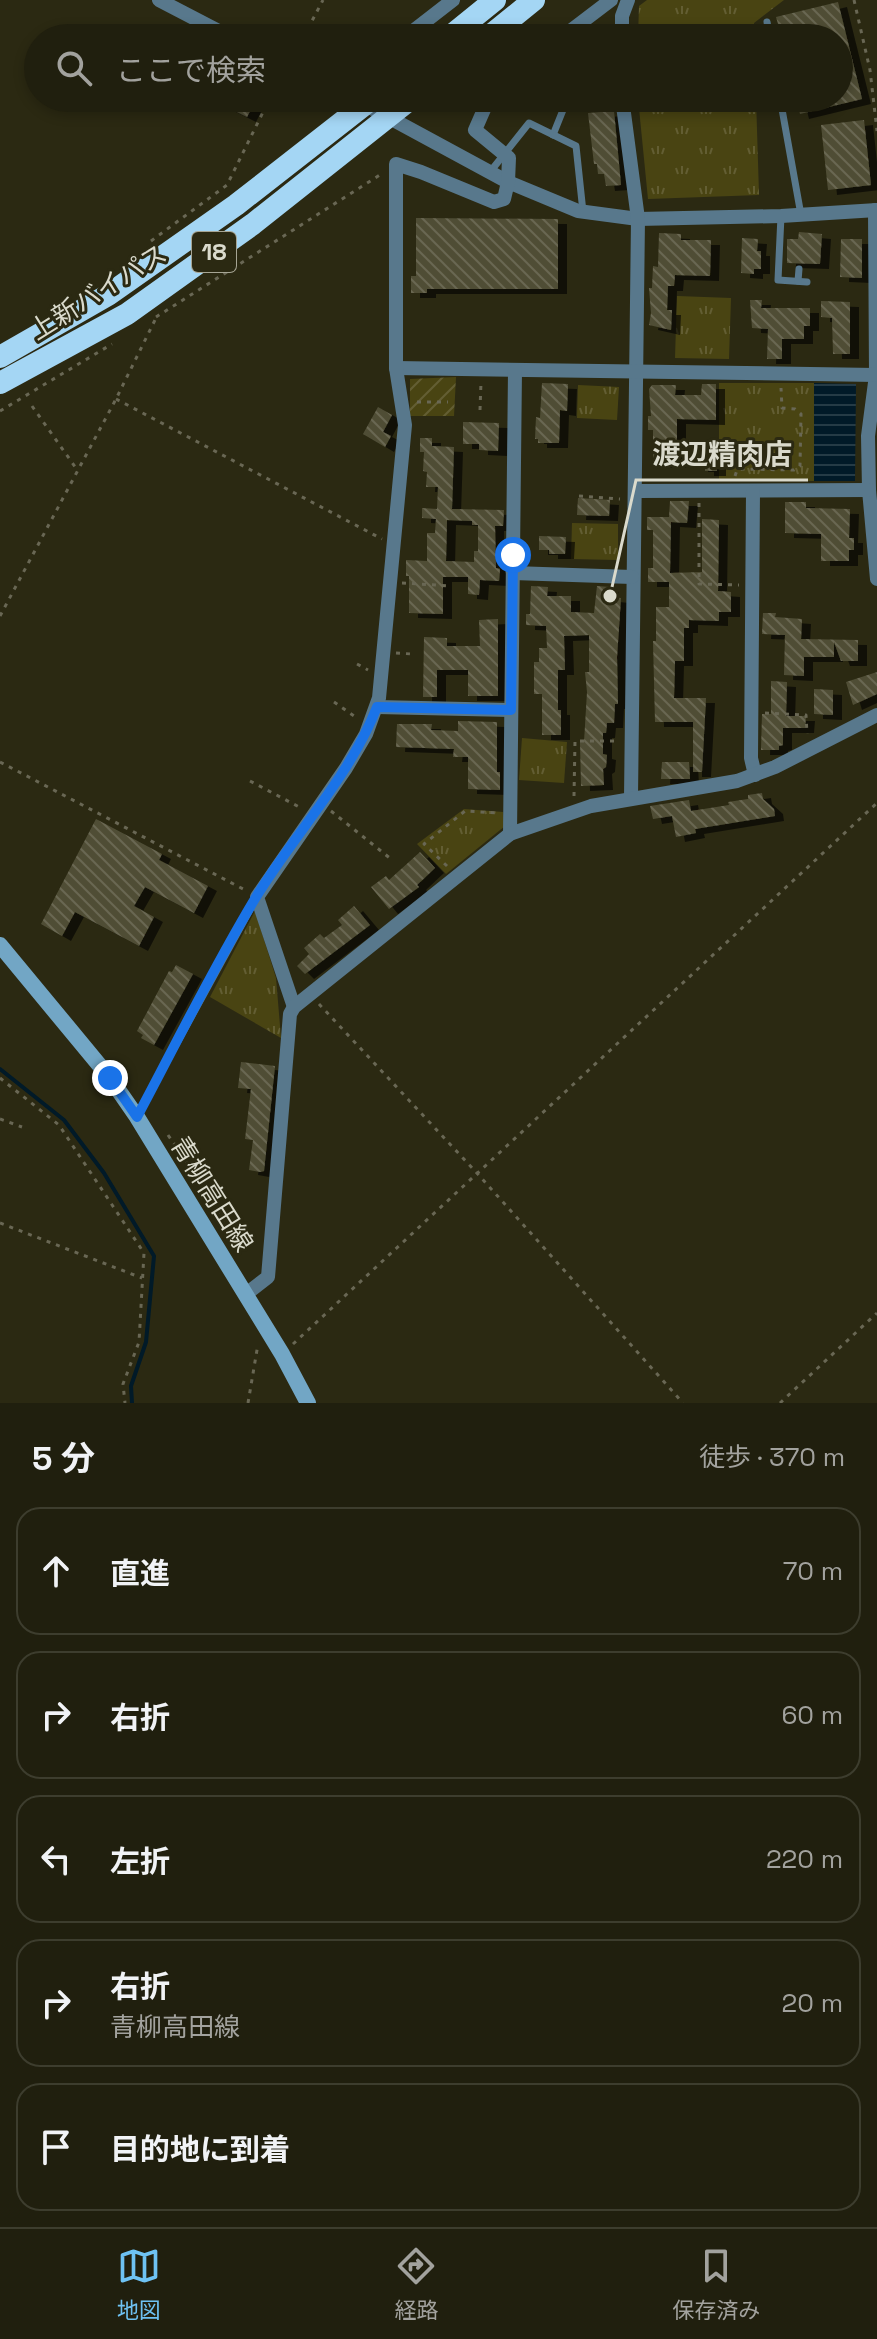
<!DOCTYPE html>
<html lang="ja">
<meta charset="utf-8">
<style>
:root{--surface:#201f0e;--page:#282717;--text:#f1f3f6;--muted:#a2a29e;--line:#3d3d2e;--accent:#6ec2f3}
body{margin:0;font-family:"Space Grotesk","Noto Sans JP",sans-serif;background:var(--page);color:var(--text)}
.stop{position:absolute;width:24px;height:24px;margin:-18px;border:6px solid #1a73e8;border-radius:50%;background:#fff}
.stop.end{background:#1a73e8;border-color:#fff;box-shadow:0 2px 8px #0008}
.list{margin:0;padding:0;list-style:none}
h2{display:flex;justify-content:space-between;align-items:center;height:104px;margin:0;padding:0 32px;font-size:34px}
h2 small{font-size:26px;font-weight:400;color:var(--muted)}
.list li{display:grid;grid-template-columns:52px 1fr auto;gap:24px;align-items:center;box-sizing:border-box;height:128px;margin:0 16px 16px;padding:0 16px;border:2px solid var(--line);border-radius:24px}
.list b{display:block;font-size:30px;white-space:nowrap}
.list p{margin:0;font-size:26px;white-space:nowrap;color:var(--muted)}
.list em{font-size:26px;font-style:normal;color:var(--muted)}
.icon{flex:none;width:44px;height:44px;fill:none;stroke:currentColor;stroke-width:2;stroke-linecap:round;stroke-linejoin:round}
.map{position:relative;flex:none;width:877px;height:1403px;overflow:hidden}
.search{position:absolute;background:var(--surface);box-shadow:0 4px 12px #0003;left:24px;right:24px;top:24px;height:88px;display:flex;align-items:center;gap:20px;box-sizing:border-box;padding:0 28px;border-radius:44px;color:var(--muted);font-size:30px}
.sheet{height:824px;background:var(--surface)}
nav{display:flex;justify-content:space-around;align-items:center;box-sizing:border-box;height:112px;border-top:2px solid var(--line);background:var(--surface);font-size:22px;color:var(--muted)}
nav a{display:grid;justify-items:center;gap:4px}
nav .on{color:var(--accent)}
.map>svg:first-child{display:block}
</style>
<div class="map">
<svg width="877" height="1403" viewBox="0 0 877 1403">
<defs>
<pattern id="grass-tufts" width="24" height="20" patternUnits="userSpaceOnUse" patternTransform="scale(2)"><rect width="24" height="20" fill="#494412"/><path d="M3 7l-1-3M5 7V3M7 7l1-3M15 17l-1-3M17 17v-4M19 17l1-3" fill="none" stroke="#635e33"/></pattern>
<pattern id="garden-furrows" width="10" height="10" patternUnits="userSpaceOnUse" patternTransform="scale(2)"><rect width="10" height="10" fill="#494412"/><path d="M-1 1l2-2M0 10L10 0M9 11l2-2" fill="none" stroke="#635e33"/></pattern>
<pattern id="water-rules" width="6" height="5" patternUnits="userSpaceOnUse" patternTransform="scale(2)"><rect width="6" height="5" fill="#011a28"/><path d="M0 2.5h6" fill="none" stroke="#253b46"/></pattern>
<pattern id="building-back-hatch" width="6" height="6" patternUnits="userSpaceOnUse" patternTransform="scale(2)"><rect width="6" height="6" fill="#504e36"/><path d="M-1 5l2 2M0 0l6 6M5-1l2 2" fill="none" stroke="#696752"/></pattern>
<filter id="shadow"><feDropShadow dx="9" dy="5" stdDeviation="0" flood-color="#0009"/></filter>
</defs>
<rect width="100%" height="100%" fill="#2b2912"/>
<g fill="url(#grass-tufts)">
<polygon points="647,0 784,0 754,23 754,38 638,38 639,6"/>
<polygon points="638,98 756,98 759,195 648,199"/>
<polygon points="677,296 731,298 729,359 675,358"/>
<rect x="719" y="383" width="95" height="98"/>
<polygon points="578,385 619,387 617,420 577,418"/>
<polygon points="572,523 618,524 618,560 571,559"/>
<polygon points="522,738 567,742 564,783 519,780"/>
<polygon points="464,809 503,812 505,826 446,874 417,844"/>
<polygon points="255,911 276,978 281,1038 210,997"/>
</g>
<polygon fill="url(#garden-furrows)" points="456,377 454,416 410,416 410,379"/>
<polygon fill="url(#water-rules)" points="814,383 856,384 855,481 814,481"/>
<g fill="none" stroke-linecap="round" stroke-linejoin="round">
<polyline stroke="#011a28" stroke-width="4" points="0,1069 64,1120 104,1173 154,1256 146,1342 131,1386 132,1403"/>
</g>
<g fill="url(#building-back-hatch)" fill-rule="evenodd" filter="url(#shadow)">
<polygon points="838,2 862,99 800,114 796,98 839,98 839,38 782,38 776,17"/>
<polygon points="209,98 257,98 247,117"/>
<polygon points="614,111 621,185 606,186 604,174 598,174 597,164 594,164 588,113"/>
<polygon points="864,120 871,185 828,190 821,125"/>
<polygon points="416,218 558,219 558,289 427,289 427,293 411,293 411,276 416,276"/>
<polygon points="799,232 822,234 820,264 787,263 787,239 798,239"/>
<polygon points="659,233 681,234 681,240 711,240 710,276 675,275 674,286 668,286 667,310 672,310 671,330 649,325 651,313 649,288 652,288 653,266 658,267"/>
<polygon points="742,238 758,239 757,251 761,251 761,269 754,269 754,274 741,273"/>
<polygon points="841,239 862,239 862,278 840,277"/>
<polygon points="750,300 762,300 761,308 810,308 810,326 804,326 804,339 782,339 782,359 767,359 768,329 752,328"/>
<polygon points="821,301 850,302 850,354 833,354 832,318 821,317"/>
<polygon points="542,383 568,384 567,411 560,410 559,443 538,443 538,439 535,439 536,417 540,418"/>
<polygon points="702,384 716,384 716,420 677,419 677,463 653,463 653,430 648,430 648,416 651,416 649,389 652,385 676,385 675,395 701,395"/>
<polygon points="378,407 392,415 383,432 391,436 385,447 363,434"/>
<polygon points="463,422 499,423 498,451 479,450 479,444 463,444"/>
<path d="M420,438H432V446L454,447L452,509L504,510L503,526H495L496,568L500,569L499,581L480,580L479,595L468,594V577H443V614L409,613V576H406V560L427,561V533H435L436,519L422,518V508L437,509L438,487H426L427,472L423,471L424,452H420ZM447,520L472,521V525H478V551H474V562L446,561Z"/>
<polygon points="699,443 717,443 717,471 705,471 705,467 699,467"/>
<polygon points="578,498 610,500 609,516 577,515"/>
<polygon points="670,501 689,501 687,523 671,522 670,573 702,572 702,519 719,520 718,591 731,592 731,612 719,612 719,621 689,620 689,628 684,628 684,661 675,661 674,698 706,698 702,772 693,772 693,722 655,722 653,641 656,641 656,607 669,607 669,582 648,582 648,568 653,568 653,530 647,530 647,517 669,517"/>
<polygon points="785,502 806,502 806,508 850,509 849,538 854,538 854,550 849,550 849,561 821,561 821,534 785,533"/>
<polygon points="539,536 566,537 565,554 549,554 549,550 539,550"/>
<polygon points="531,586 548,587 547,596 571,596 571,612 594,613 597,586 610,587 610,597 621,598 617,657 618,704 615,704 614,723 607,723 606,733 603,733 603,754 607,755 606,767 603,769 604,785 581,786 580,742 584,742 587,692 585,672 589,672 589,635 564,636 565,670 558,670 558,710 561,710 561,735 542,735 542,694 534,694 534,662 539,662 539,648 547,648 546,626 526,625 526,614 530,614"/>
<polygon points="763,613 776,613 775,617 802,619 801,639 858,640 858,661 841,661 834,642 834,657 804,657 804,676 784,675 785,635 762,634"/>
<polygon points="498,619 498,696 468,696 468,670 437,670 437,697 423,697 424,637 447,638 447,646 480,646 479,620"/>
<polygon points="877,672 877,694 853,705 846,682"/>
<polygon points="771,681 787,682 786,716 806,716 805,728 783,728 783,745 779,746 779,750 761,750 762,714 771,714"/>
<polygon points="814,689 833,690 833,715 814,714"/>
<polygon points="458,721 497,722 497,772 500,772 500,790 468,789 468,757 453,757 454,749 396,747 397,724 432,724 431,730 458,731"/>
<polygon points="662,762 689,762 690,779 661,779"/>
<polygon points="762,793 763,799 774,809 775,816 695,829 696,833 676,837 672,816 653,819 650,806 689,800 691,811 729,805 728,802 748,799 748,795"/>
<polygon points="96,819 162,854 159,860 208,886 194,913 145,887 134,906 154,917 139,946 75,912 62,936 41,924"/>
<polygon points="420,852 435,868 417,885 419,887 389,909 371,887 386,876 389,880"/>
<polygon points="354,906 370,925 305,974 297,966 309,954 304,948 320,934 324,938 342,925 338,920"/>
<polygon points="176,965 193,974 154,1045 141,1038 143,1035 137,1031 169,971 172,972"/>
<polygon points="241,1062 275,1066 264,1171 260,1172 249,1170 253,1140 245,1139 251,1089 238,1088"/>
</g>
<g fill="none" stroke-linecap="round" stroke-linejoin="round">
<g stroke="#696754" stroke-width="3" stroke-dasharray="4 6" stroke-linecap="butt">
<polyline points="854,0 870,70 877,131"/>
<polyline points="303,38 323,0"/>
<polyline points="151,241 227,185 270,98"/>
<polyline points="156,317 383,173"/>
<polyline points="116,399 382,539"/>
<polyline points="417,402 448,402"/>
<polyline points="32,406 78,471"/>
<polyline points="480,410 481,382"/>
<polyline points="0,411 112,344"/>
<polyline points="735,476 737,470 742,469 794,470 800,466 801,414 795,409 782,408 781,388"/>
<polyline points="579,496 620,499"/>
<polyline points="699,503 699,584 739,585"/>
<polyline points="402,583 451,586"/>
<polyline points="0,616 116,399 156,318"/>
<polyline points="396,653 412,654"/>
<polyline points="357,664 368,670"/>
<polyline points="334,702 357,718"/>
<polyline points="765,713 806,715 807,734"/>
<polyline points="0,762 245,890"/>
<polyline points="250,781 303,809"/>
<polyline points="574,796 575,741 616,741"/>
<polyline points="331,811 391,859"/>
<polyline points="447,866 424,844 465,811 497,813"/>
<polyline points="319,1004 476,1172 683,1403"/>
<polyline points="0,1078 59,1125 144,1253 139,1342 123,1384 125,1403"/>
<polyline points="0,1119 22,1127"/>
<polyline points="168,1135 201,1182 237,1248"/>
<polyline points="0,1223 142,1278"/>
<polyline points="293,1344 877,803"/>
<polyline points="248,1403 258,1344"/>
<polyline points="780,1403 877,1313"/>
</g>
<g stroke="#58788c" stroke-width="7">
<polyline points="767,22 770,38"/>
<polyline points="780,98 801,215"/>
<polyline points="553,135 565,105 558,98"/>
<polyline points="490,172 529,123 576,146 583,212"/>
<polyline points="781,216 778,280 807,282"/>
<polyline points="798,281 799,269"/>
<polyline points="137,1116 256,899"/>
</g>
<g stroke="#58788c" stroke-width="14">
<polyline points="159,0 232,38"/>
<polyline points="404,38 453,0"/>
<polyline points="561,38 611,0"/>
<polyline points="622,38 622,16 628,0"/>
<polyline points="353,98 508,182 578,211 638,219 781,216 877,210"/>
<polyline points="622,98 638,219 631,797"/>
<polyline points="875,210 876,375 868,436 869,490 877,579"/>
<polyline points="396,368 876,375"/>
<polyline points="636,491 869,490"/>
<polyline points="753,492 751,758 755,775"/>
<polyline points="513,573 632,577"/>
<polyline points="377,707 511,710"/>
<polyline points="510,834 515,370"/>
<polyline points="294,1007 257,897 346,768 366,734 379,698 405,425 396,368 396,164 421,172 494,202 504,199 508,182 509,158 475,130 489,98"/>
<polyline points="246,1294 268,1277 290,1014 294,1007 510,834 591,806 737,781 775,767 877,715"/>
</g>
<polyline stroke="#72a6c5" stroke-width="16" points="0,945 110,1078 137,1117 282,1354 308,1403"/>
<g stroke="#a4d6f4" stroke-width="22">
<polyline points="448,38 495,0"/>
<polyline points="487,38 534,0"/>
<polyline points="0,357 108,295 236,205 373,98"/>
<polyline points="0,383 127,314 253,224 412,98"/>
</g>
</g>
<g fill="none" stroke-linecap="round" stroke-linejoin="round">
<path stroke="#1a73e8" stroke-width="10" d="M110,1078L137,1117C176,1044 213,968 256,897C295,833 349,778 377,707L511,710L513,555"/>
</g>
<g text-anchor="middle" stroke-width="6" stroke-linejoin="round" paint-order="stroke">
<rect fill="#2b2912" stroke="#a6a594" stroke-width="2" x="192" y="232" width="44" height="40" rx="6"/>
<g font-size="24" font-weight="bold" fill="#dadacc">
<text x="214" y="260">18</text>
</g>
<g font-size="26" fill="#dadacc" stroke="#2b2912">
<text transform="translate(98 292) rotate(-32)" y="9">上新バイパス</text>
<text transform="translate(212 1194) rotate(58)" y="9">青柳高田線</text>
</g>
</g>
<path fill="none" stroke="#dadacc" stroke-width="3" d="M610 596L636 480H808"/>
<circle fill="#dadacc" stroke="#2b2912" stroke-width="3" cx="610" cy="596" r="8"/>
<g font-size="28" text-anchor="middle" font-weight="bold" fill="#dadacc" stroke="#2b2912" stroke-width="6" stroke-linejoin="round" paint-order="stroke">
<text x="722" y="464">渡辺精肉店</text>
</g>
</svg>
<div class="stop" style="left:513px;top:555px"></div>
<div class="stop end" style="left:110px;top:1078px"></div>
<div class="search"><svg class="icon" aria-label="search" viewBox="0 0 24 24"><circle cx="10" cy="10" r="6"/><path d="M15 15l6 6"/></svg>ここで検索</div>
</div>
<section class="sheet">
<h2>5 分<small>徒歩 · 370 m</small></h2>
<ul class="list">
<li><svg class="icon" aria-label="ahead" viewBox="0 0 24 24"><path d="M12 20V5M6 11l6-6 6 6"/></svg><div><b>直進</b></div><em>70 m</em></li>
<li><svg class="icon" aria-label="right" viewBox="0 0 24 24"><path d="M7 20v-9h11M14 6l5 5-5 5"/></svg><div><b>右折</b></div><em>60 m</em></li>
<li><svg class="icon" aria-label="left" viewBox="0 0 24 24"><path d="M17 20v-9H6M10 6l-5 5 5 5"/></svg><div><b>左折</b></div><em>220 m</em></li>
<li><svg class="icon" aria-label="right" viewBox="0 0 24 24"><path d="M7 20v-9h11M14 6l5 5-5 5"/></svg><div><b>右折</b><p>青柳高田線</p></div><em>20 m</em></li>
<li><svg class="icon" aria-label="arrive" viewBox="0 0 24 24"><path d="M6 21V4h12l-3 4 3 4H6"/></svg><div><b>目的地に到着</b></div></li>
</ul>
</section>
<nav>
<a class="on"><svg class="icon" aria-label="map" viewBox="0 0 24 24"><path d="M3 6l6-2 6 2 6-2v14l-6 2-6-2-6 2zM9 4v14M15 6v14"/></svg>地図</a>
<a><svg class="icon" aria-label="directions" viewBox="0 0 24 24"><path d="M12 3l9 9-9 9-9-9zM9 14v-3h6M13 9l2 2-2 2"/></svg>経路</a>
<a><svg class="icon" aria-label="saved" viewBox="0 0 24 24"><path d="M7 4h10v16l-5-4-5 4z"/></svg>保存済み</a>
</nav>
